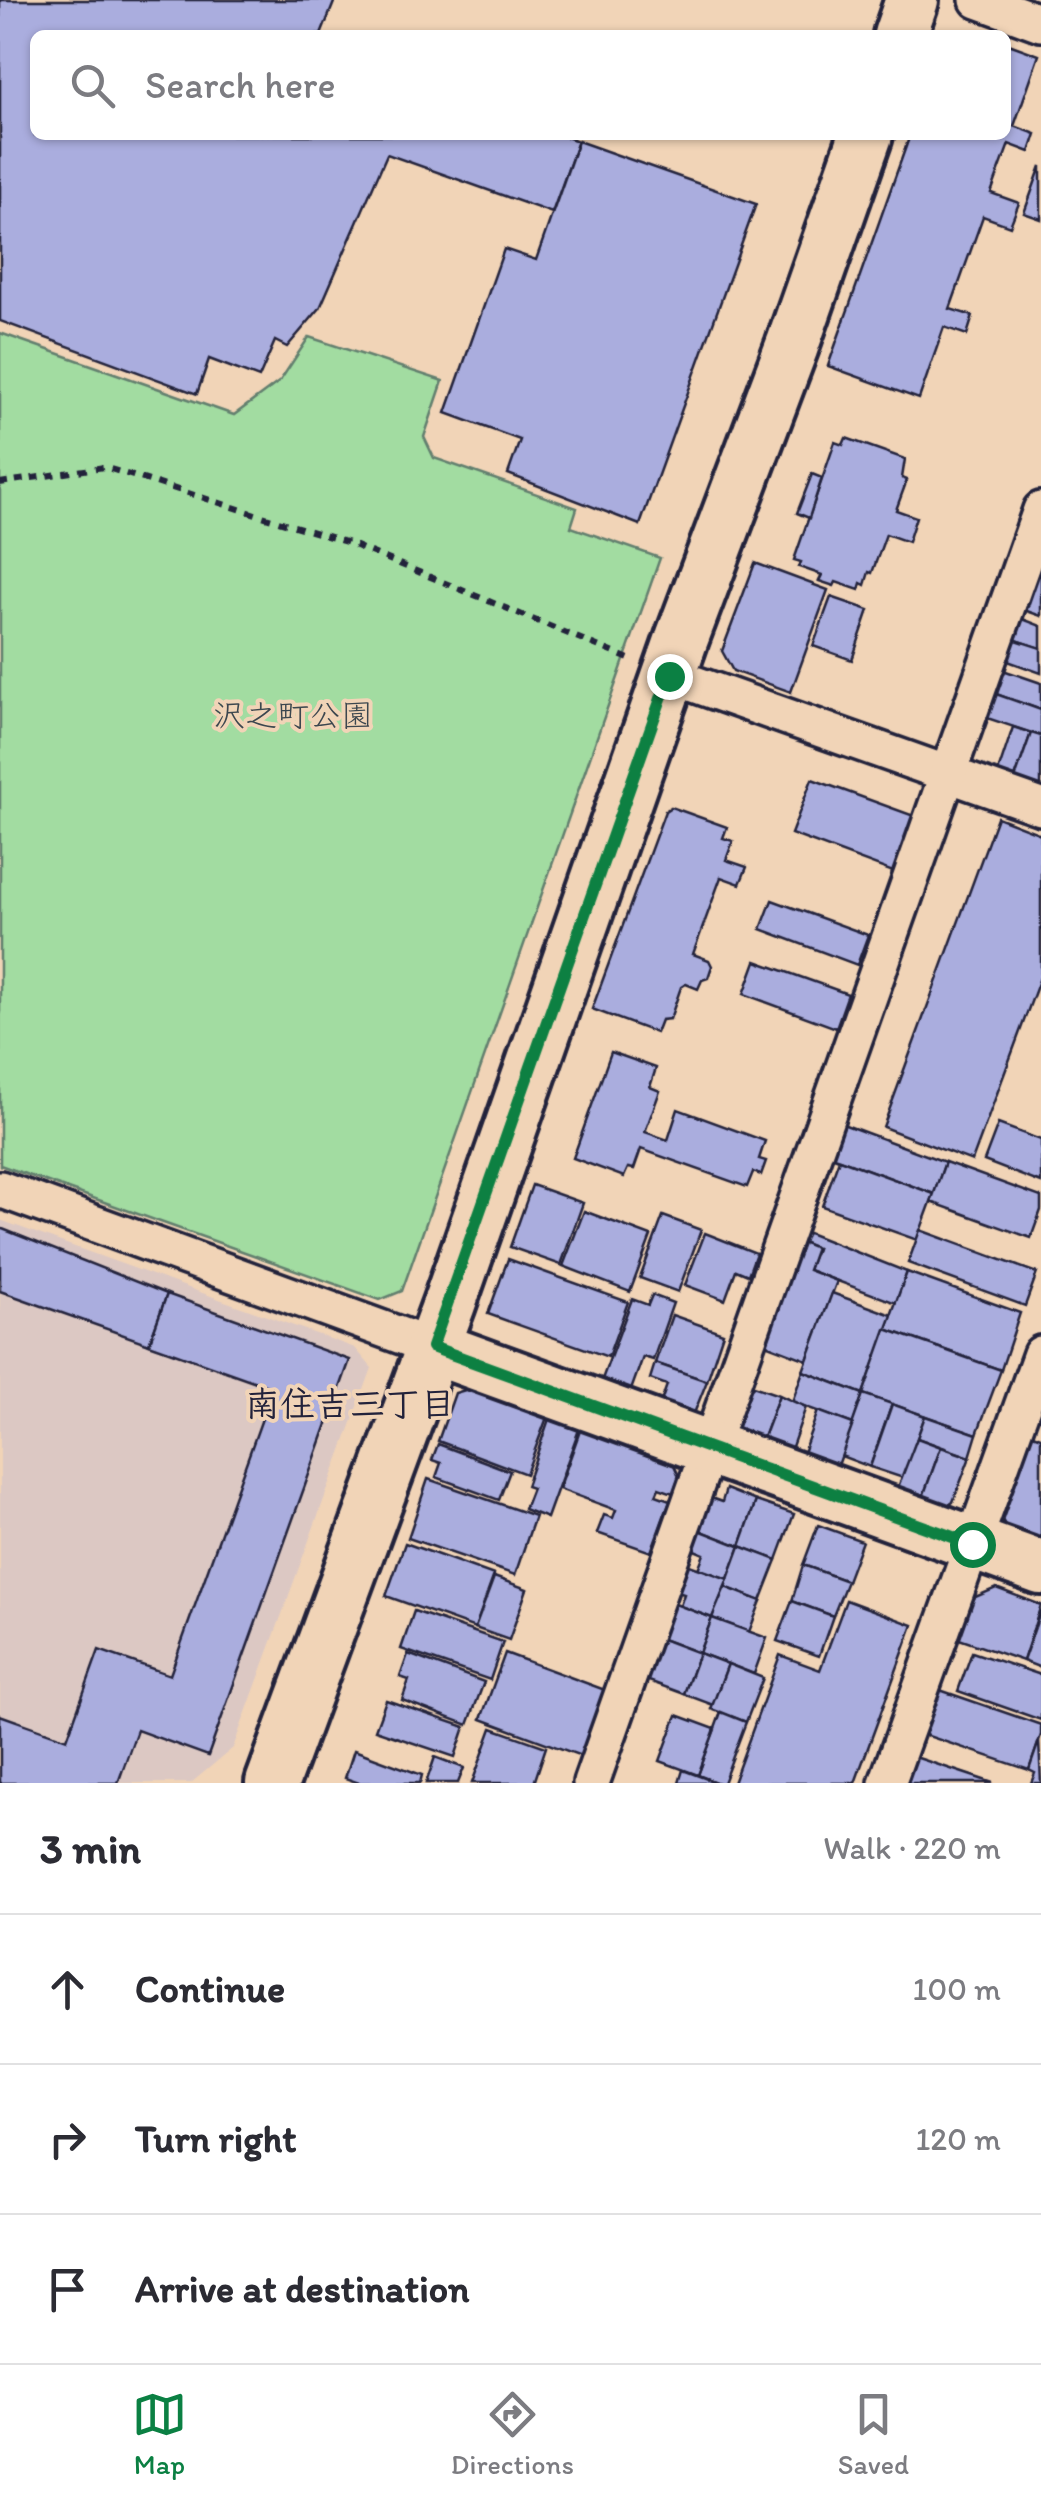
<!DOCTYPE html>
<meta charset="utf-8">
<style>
:root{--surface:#fff;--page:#f2f2f3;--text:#2b2b33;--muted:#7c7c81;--line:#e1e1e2;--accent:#0b8043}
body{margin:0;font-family:Itim,"Klee One",sans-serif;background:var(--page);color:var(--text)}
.stop{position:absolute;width:30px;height:30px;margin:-22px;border:8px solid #0b8043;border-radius:50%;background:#fff}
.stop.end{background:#0b8043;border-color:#fff;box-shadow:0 2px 10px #0008}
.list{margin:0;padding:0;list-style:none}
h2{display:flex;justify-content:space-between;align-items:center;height:130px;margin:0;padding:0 40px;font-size:42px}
h2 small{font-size:32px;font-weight:400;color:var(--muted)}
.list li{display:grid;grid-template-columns:65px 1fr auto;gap:30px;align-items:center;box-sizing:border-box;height:150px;padding:0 40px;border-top:2px solid var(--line)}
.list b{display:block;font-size:38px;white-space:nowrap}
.list em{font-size:32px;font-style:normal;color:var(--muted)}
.icon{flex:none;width:55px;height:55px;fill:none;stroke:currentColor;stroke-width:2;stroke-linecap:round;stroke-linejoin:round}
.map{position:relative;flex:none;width:1041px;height:1783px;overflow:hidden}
.search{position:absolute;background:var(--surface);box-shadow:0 2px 8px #0004;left:30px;right:30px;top:30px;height:110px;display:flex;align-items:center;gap:25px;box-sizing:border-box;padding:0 35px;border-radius:15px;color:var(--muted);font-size:38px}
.sheet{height:580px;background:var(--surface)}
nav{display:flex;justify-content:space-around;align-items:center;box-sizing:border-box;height:140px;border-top:2px solid var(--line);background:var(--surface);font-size:28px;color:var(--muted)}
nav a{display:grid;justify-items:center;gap:5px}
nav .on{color:var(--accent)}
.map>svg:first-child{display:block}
</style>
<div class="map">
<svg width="1041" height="1783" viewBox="0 0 1041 1783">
<rect width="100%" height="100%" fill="#f1d4b7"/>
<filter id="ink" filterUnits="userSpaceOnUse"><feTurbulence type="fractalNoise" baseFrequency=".01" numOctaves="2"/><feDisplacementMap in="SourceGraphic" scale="20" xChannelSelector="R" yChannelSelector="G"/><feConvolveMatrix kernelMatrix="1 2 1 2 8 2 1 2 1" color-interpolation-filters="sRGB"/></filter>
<g filter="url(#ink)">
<polygon fill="#dcc8c3" points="0,1220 355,1348 372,1368 233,1748 191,1783 0,1783"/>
<polygon fill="#a2dca1" stroke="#627f6e" stroke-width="2.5" points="0,333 234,415 280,381 309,337 443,381 424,437 434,458 577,508 571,527 660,558 402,1291 380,1300 0,1165"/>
<g fill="#aaadde" stroke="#22223b" stroke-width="2.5">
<polygon points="0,0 335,0 321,35 35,35 35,135 561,135 578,141 552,213 387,154 320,308 287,347 275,341 259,378 209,359 197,394 0,321"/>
<polygon points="1006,43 1039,55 1014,126 1036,134 1030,152 1009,144 991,193 1019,203 1010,226 983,216 950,309 973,316 967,335 944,327 919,399 828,366 910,135 1006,135"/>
<polygon points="578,141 756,204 640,525 508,474 520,440 446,413 504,249 536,260"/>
<polygon points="1041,166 1041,219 1024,213"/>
<polygon points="846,438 905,459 902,478 907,480 896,510 916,517 908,542 886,534 872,573 869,572 865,585 861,583 859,590 836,582 834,586 819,581 822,575 799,567 801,562 794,560 835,442 843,445"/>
<polygon points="812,474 822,478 809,518 797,513"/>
<polygon points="1041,557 1041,616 1021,609"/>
<polygon points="755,563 828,590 791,692 733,671 722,651"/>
<polygon points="831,597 869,610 852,660 813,646"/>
<polygon points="1020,618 1041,626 1041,648 1013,639"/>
<polygon points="1013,639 1041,648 1041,673 1005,660"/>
<polygon points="1003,670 1041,683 1041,710 996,694"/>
<polygon points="996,694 1041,710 1041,736 987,718"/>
<polygon points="1013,727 1031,733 1013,784 996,778"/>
<polygon points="1031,733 1041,736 1041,794 1013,784"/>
<polygon points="812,779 914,816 893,872 791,834"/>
<polygon points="671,807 727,827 723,838 733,841 726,860 747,867 740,884 721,877 693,954 709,960 712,966 708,978 702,980 698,989 686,984 681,987 670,1019 661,1020 656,1033 592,1009 665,811"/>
<polygon points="997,817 1041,834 1041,975 972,1161 883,1127"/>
<polygon points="772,900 868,935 857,965 761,929"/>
<polygon points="756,961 848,994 836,1028 744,994"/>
<polygon points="611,1052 656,1068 650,1087 660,1091 645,1132 668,1140 678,1109 765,1141 759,1159 766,1161 761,1175 753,1172 747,1187 641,1149 634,1169 628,1168 624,1177 573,1158"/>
<polygon points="840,1123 945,1162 934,1194 828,1155"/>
<polygon points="998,1124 1041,1140 1041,1183 984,1161"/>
<polygon points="839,1159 934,1194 917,1240 822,1206"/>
<polygon points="945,1162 1041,1197 1041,1210 1031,1238 931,1202"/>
<polygon points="532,1185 583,1203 561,1265 510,1247"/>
<polygon points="584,1211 651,1236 630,1292 563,1266"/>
<polygon points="663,1216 701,1230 678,1292 640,1278"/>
<polygon points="0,1228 167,1294 149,1344 0,1291"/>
<polygon points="920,1230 1037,1273 1025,1306 908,1263"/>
<polygon points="803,1231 907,1272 896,1303 808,1270 816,1248 799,1241"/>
<polygon points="705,1233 756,1253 748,1275 736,1270 725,1300 685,1285"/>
<polygon points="799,1241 816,1248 808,1270 837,1281 807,1360 760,1342"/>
<polygon points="508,1259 628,1302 608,1357 488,1314"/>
<polygon points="907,1272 1020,1313 1001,1370 886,1329"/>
<polygon points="832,1293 892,1315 863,1394 803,1371"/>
<polygon points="167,1294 350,1360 208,1756 137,1730 118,1783 0,1783 0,1715 67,1739 99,1650 170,1675 273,1388 149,1344"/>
<polygon points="652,1295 673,1303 653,1360 643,1357 630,1393 601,1382 632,1299 648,1305"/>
<polygon points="672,1315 723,1333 707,1381 655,1363"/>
<polygon points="886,1329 1001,1370 977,1434 863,1394"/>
<polygon points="655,1363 707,1381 695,1411 675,1422 656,1416 667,1385 650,1379"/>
<polygon points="803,1371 863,1394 853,1424 792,1402"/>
<polygon points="747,1384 779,1395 758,1451 737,1443 734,1419"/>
<polygon points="479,1386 549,1412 526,1474 438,1441 455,1393"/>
<polygon points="863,1394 892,1404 870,1467 841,1456"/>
<polygon points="779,1395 806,1407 787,1461 758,1451"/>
<polygon points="892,1404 925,1416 903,1478 870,1467"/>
<polygon points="818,1411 853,1424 835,1474 800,1461"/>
<polygon points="551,1413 581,1424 547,1518 524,1509 532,1488 526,1486"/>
<polygon points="925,1416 977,1434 970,1457 917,1438"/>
<polygon points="582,1425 670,1455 668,1463 674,1465 679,1476 673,1493 659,1488 656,1495 670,1500 651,1552 597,1533 604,1515 613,1518 616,1510 559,1489"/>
<polygon points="1025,1431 1041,1437 1041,1548 1012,1537 997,1511"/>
<polygon points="917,1438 941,1447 920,1505 895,1495"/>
<polygon points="438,1444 510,1471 499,1500 436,1477 441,1463 432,1460"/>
<polygon points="941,1447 970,1457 953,1502 939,1512 920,1505"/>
<polygon points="428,1479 535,1516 515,1575 408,1538"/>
<polygon points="726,1489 756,1501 740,1546 699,1530 711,1498 722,1502"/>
<polygon points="756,1501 794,1514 777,1560 740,1546"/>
<polygon points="818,1525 862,1541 847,1581 803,1565"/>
<polygon points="699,1530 740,1546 728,1579 698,1569 704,1554 692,1549"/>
<polygon points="405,1543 494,1575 475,1628 386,1596"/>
<polygon points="740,1546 777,1560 761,1601 725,1587"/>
<polygon points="681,1562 728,1579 712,1618 680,1606 684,1594 671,1590"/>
<polygon points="803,1565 847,1581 833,1616 792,1601"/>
<polygon points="494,1577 527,1589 509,1640 475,1628"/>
<polygon points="725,1587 761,1601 749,1632 712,1618"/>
<polygon points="996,1588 1041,1605 1023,1661 959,1639 973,1598"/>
<polygon points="846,1600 913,1625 855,1783 733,1783 780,1655 820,1670"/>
<polygon points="667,1601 712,1618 699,1653 654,1636"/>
<polygon points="792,1601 833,1616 819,1656 777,1641"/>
<polygon points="1041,1610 1041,1668 1023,1661"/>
<polygon points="414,1611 503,1642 490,1680 401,1649"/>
<polygon points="712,1618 767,1638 754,1674 699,1653"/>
<polygon points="654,1636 699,1653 684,1694 646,1680 657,1653 649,1650"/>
<polygon points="972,1652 1041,1675 1041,1720 958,1691"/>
<polygon points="505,1653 605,1690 581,1756 481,1719"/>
<polygon points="699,1653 728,1664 713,1705 684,1694"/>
<polygon points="408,1654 484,1682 468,1725 402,1700 409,1680 400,1677"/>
<polygon points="728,1664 763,1678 746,1722 711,1709"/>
<polygon points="937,1689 1041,1725 1041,1735 1029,1770 922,1734"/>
<polygon points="386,1700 465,1727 455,1757 375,1730"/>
<polygon points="721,1712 746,1722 723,1783 718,1783 698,1775"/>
<polygon points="677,1715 715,1729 698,1775 660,1761"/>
<polygon points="492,1728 546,1747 534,1783 472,1783"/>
<polygon points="1039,1741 1041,1783 1031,1783 1035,1773 1029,1770"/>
<polygon points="354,1750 422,1775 420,1783 359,1783 345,1778"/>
<polygon points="912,1756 993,1783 903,1783"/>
<polygon points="435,1757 464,1768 458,1783 426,1783"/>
<polygon points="683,1770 718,1783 679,1783"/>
</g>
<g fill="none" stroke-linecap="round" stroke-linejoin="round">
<g stroke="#22223b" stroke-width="42">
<g id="street">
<polyline points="978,0 1041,23"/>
<polyline points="669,675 1041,807"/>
<polyline points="0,1189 432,1347"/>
<polyline points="591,1783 1041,510"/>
<polyline points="887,1783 1041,1354"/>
</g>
</g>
<g stroke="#22223b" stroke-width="60">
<g id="secondary">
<polyline points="900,35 912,0"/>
<polyline points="432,1347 1041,1568"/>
<polyline points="272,1783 449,1304 682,638 792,346 866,135"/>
</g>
</g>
<polyline stroke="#22223b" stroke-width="6" stroke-dasharray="8 8" stroke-linecap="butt" points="0,483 104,467 346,542 629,659"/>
<use href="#street" stroke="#f1d4b7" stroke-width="35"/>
<use href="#secondary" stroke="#f1d4b7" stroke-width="52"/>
</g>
</g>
<g fill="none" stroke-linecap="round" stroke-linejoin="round" filter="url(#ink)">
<polyline stroke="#0b8043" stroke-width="12" points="669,676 432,1347 972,1544"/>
</g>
<g text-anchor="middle" stroke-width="8" stroke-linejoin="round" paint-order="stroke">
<g font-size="32" fill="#3c474f" stroke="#f1d4b7">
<text x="293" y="726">沢之町公園</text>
</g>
<g font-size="35" font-weight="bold" fill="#22223b" stroke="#f1d4b7">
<text x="350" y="1416">南住吉三丁目</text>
</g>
</g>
</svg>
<div class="stop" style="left:972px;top:1544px"></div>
<div class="stop end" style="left:669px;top:676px"></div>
<div class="search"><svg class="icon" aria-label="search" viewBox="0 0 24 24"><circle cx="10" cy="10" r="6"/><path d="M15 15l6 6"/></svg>Search here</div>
</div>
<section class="sheet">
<h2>3 min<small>Walk · 220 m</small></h2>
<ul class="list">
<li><svg class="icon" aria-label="ahead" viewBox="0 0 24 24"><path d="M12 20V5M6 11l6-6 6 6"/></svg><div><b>Continue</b></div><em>100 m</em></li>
<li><svg class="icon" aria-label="right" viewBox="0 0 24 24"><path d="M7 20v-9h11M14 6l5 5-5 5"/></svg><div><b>Turn right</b></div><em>120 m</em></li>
<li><svg class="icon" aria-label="arrive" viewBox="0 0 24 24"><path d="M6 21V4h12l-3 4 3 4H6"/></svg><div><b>Arrive at destination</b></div></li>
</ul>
</section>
<nav>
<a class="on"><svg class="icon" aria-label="map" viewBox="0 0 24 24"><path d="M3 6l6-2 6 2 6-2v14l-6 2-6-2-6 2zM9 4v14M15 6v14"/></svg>Map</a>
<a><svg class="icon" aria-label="directions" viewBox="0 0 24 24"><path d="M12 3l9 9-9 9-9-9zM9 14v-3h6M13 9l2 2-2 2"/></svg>Directions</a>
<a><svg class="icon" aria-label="saved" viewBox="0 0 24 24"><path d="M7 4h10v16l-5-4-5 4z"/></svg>Saved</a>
</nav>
